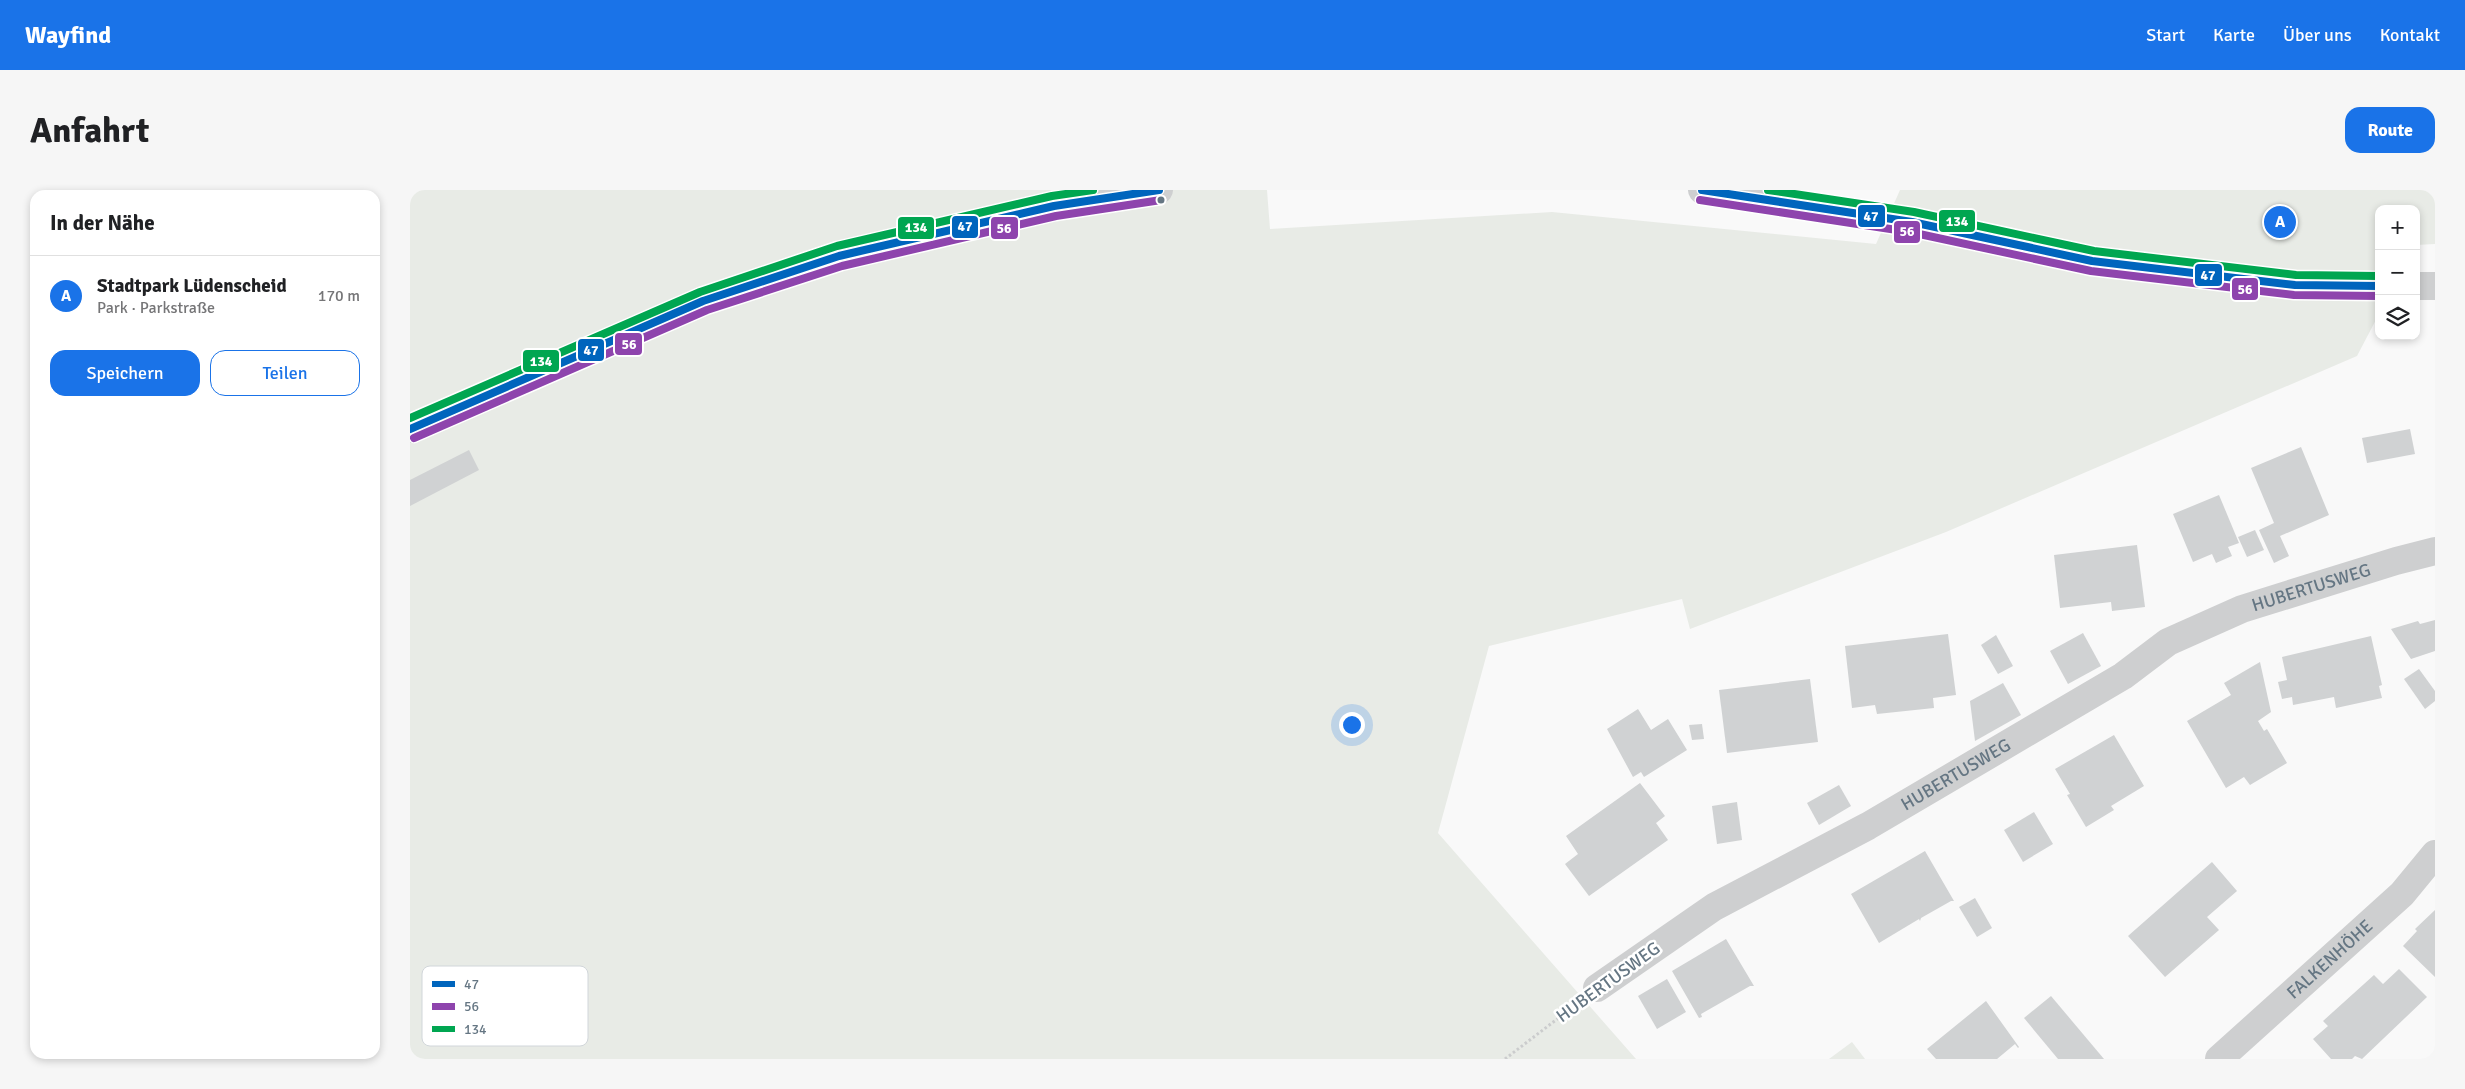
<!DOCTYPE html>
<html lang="de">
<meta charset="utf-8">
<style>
:root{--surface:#fff;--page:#f6f6f6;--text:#202124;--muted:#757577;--line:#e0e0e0;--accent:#1a73e8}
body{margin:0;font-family:Signika,sans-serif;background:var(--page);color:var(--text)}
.controls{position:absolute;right:15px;top:15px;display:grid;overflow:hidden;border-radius:10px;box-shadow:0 2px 8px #0003}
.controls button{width:45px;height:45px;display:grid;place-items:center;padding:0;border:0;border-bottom:1px solid var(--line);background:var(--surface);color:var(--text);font:25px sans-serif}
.you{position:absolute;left:941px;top:534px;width:18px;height:18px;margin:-12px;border:4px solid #fff;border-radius:50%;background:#1a73e8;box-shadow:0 0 0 8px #1a73e833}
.badge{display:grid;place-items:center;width:32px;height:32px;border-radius:50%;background:var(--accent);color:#fff;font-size:16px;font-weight:700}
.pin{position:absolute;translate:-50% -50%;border:2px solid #fff;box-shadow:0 1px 5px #0006}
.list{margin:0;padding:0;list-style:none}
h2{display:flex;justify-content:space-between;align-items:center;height:65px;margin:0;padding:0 20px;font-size:21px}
h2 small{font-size:16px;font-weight:400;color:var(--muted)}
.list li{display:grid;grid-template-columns:32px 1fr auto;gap:15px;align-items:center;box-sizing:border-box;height:80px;padding:0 20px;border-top:1px solid var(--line)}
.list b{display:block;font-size:19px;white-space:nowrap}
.list p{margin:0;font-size:16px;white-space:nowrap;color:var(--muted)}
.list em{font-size:16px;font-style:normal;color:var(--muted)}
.actions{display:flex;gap:10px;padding:15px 20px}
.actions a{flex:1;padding:11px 0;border:1px solid var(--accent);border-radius:15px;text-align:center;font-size:18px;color:var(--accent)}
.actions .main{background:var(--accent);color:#fff}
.icon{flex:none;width:28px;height:28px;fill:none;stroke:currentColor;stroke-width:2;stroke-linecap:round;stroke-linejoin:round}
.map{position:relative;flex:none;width:2025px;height:869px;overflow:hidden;border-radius:15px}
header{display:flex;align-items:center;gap:30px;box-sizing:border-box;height:70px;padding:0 25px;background:var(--accent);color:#fff}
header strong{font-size:24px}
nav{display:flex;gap:28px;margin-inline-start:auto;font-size:18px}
.intro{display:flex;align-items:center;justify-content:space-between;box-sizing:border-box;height:120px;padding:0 30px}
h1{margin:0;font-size:35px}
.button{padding:12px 22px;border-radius:15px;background:var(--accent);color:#fff;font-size:18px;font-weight:700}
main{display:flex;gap:30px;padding:0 30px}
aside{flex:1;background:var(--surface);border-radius:15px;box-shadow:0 2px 8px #0003}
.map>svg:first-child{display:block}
</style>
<header>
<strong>Wayfind</strong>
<nav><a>Start</a><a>Karte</a><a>Über uns</a><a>Kontakt</a></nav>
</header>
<div class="intro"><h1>Anfahrt</h1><a class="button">Route</a></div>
<main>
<aside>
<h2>In der Nähe<small></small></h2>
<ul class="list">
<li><span class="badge">A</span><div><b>Stadtpark Lüdenscheid</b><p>Park · Parkstraße</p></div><em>170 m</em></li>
</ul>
<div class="actions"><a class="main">Speichern</a><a>Teilen</a></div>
</aside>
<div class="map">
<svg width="2025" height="869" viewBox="0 0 2025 869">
<rect width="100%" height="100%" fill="#f9f9f9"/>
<g fill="#e8ebe6">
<polygon points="0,0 857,0 860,39 1142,22 1466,54 1490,0 2025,0 2025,54 2006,55 2006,19 1969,19 1969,124 1947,166 1536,342 1280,439 1272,409 1079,456 1028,643 1226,869 0,869"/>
<polygon points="1442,852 1455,869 1419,869"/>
</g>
<g fill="#d0d2d3">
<polygon points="2000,239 2005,264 1957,273 1952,248"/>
<polygon points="1891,257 1919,325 1870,346 1879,366 1864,373 1849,340 1864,333 1841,278"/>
<polygon points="59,260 69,280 0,316 0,290"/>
<polygon points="1809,305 1829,353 1818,357 1822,366 1806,373 1802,364 1783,372 1763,324"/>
<polygon points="1845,340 1854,360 1837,367 1828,347"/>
<polygon points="1727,355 1735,417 1702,421 1701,412 1650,418 1644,365"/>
<polygon points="2025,430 2025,461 2001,469 1981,439 2008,431 2010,434"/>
<polygon points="1673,443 1691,476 1658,494 1640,461"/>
<polygon points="1538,444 1546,505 1523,508 1524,518 1467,524 1465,515 1442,518 1435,456"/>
<polygon points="1586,445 1603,476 1588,484 1571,455"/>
<polygon points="1961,446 1972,495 1969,496 1972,508 1926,518 1924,507 1883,515 1882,507 1872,509 1868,492 1877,490 1872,467"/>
<polygon points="1850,472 1861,522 1848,531 1854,541 1857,539 1877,573 1840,595 1834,587 1816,598 1777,531 1821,505 1814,493"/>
<polygon points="2009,479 2025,501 2025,511 2015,519 1994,489"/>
<polygon points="1400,489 1408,552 1317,563 1309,500"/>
<polygon points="1593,493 1611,525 1565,551 1560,511"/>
<polygon points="1228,519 1241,540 1258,529 1277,560 1234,587 1231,582 1223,587 1197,539"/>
<polygon points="1292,534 1294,549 1282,550 1279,535"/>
<polygon points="1704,545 1734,596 1701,616 1704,620 1676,637 1657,605 1660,604 1645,579"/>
<polygon points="1230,593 1255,626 1246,633 1258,650 1179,706 1155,674 1168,664 1156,646"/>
<polygon points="1429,595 1441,616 1409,635 1397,613"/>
<polygon points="1327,612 1332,650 1307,654 1302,616"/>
<polygon points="1624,622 1643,654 1613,672 1594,640"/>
<polygon points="1515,661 1544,711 1541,711 1511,728 1510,731 1509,729 1469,753 1441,704"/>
<polygon points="1802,672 1827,701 1797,727 1809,740 1755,787 1718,746"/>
<polygon points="1565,708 1582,738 1567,747 1549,717"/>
<polygon points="2025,720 2025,787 1993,756 2007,741 2005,739"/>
<polygon points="1316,749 1344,796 1340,796 1291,824 1292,827 1289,828 1262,781"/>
<polygon points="1989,779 2017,807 1952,869 1945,866 1942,869 1921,869 1903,849 1918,836 1913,831 1964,785 1973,794"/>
<polygon points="1257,789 1276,822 1247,839 1228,806"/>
<polygon points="1641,806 1694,869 1648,869 1614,828"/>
<polygon points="1576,811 1609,857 1608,858 1605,854 1587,869 1526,869 1517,859"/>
</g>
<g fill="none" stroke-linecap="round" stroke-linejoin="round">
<polyline stroke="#cbcccd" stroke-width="3" stroke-dasharray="2.5 2.5" stroke-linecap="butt" points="1095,869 1159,820"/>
<g stroke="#cecfd0" stroke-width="28">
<polyline points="1292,0 1502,32 1682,71 1885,95 1969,96"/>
<polyline points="2006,96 2025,96"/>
<polyline points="0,239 293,111 429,66 644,16 749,0"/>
<path id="s1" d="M1187,798L1304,717L1458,636L1713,486L1758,452L1832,419L1986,371L2025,361"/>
<path id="s2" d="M1809,869L1992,704L2025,664"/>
</g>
<g stroke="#fff" stroke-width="11">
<g id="bus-1">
<polyline points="1292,0 1502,32 1682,71 1885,95 1969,96"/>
<polyline points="0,239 293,111 429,66 644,16 749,0"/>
</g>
</g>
<g stroke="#fff" stroke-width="11">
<g id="bus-2">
<polyline points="1290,10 1500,42 1681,81 1884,105 1969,106"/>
<polyline points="4,248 297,120 432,76 646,26 751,10"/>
</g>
</g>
<g stroke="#fff" stroke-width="11">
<g id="bus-3">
<polyline points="1358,0 1504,22 1684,61 1886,85 1969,86"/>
<polyline points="0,228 290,102 427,56 642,6 683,0"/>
</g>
</g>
<use href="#bus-1" stroke="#0065bd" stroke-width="8"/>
<use href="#bus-2" stroke="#8e44ad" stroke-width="8"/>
<use href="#bus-3" stroke="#00a651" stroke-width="8"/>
</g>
<circle fill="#657683" stroke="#fff" stroke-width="2" cx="751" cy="10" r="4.5"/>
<g text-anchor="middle" stroke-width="5" stroke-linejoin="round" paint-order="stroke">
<g font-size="18" fill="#657683" stroke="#fff">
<text dy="6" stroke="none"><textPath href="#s1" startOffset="822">HUBERTUSWEG</textPath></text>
<text dy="6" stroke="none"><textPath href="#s1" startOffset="418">HUBERTUSWEG</textPath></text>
<text dy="6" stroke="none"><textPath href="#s2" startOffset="149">FALKENHÖHE</textPath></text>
<text transform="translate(1198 792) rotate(-36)" y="6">HUBERTUSWEG</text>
</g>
</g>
<rect x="12" y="776" width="166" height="80" rx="8" fill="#fff" stroke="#d1d6da" stroke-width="1"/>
<rect x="22" y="791" width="23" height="6" fill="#0065bd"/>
<rect x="22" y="813" width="23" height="7" fill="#8e44ad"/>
<rect x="22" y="836" width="23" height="6" fill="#00a651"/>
<g font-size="14" fill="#657683">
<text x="54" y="799">47</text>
<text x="54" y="821">56</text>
<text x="54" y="844">134</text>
</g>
<g stroke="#fff" stroke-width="2">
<rect x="1447" y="14" width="29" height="24" rx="5" fill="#0065bd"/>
<rect x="1528" y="19" width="38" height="24" rx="5" fill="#00a651"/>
<rect x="541" y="25" width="28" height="24" rx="5" fill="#0065bd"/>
<rect x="487" y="26" width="38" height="24" rx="5" fill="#00a651"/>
<rect x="580" y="26" width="29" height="24" rx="5" fill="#8e44ad"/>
<rect x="1483" y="30" width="28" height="24" rx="5" fill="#8e44ad"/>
<rect x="1784" y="73" width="29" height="24" rx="5" fill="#0065bd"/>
<rect x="1821" y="87" width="28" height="24" rx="5" fill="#8e44ad"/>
<rect x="204" y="142" width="29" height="24" rx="5" fill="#8e44ad"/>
<rect x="167" y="148" width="28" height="24" rx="5" fill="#0065bd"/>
<rect x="112" y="159" width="38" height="24" rx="5" fill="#00a651"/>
</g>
<g font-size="14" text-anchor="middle" font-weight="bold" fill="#fff">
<text x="1461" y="31">47</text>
<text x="1547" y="36">134</text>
<text x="555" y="41">47</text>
<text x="506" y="42">134</text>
<text x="594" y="43">56</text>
<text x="1497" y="46">56</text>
<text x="1798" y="90">47</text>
<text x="1835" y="104">56</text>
<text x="219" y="159">56</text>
<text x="181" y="165">47</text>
<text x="131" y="176">134</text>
</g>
</svg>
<div class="controls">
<button>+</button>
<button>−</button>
<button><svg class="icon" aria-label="layers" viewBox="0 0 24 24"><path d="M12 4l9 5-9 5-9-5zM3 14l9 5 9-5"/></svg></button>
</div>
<div class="you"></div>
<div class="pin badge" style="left:1870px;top:32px">A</div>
</div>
</main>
